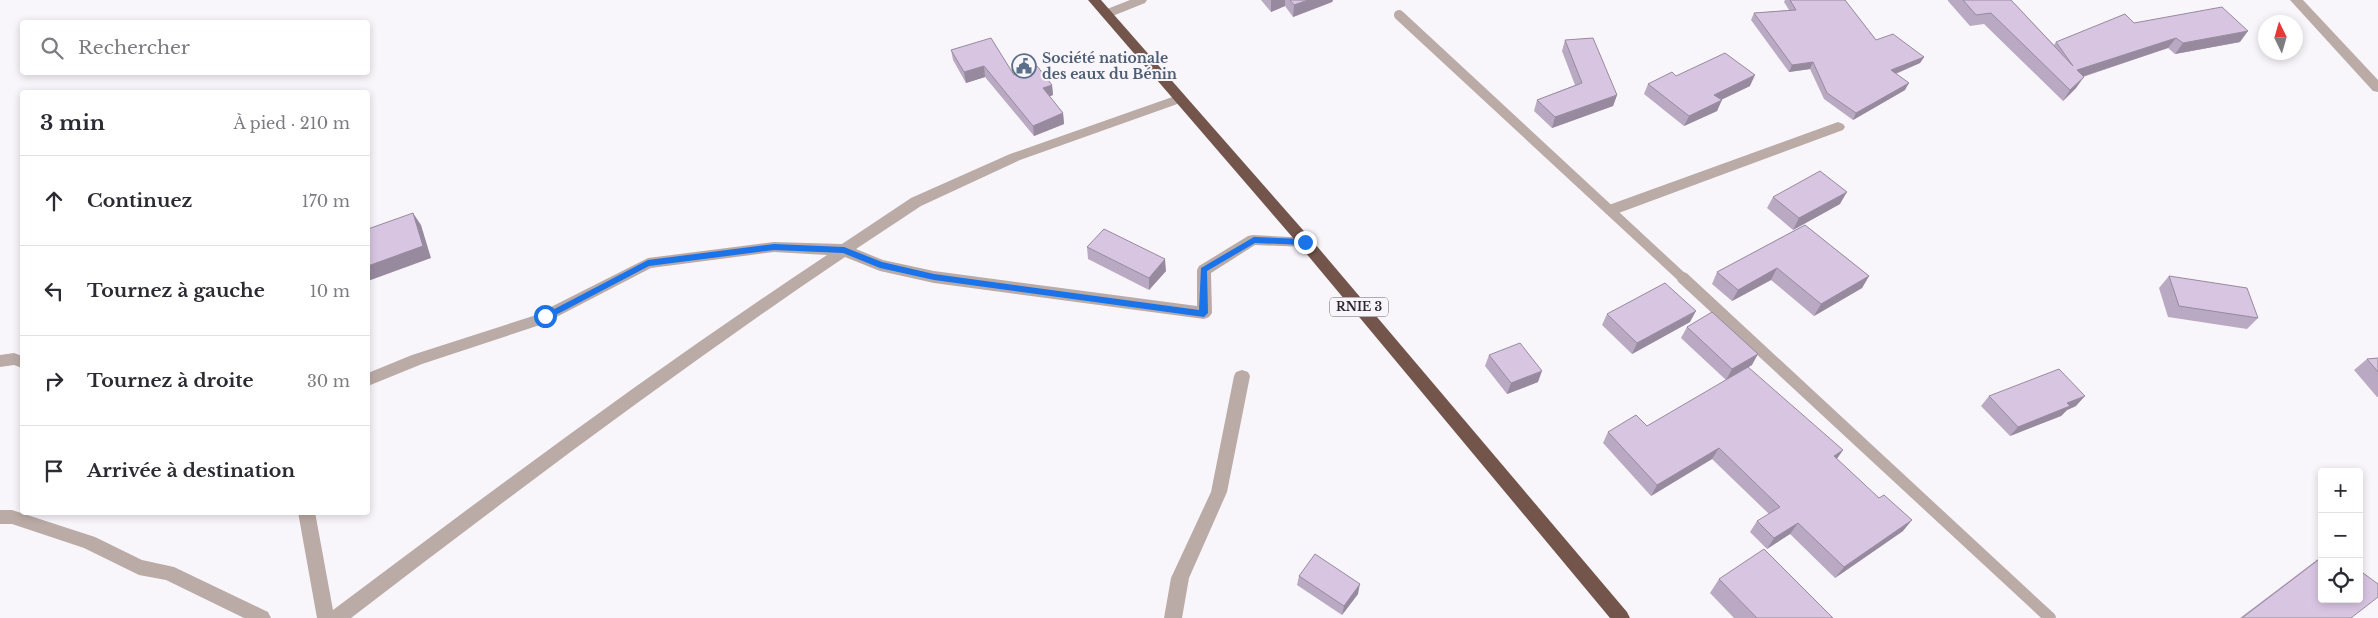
<!DOCTYPE html>
<html lang="fr">
<meta charset="utf-8">
<style>
:root{--surface:#fff;--page:#f7f7f7;--text:#2b2b33;--muted:#7c7c81;--line:#e1e1e2}
body{margin:0;font-family:"Libre Baskerville",serif;background:var(--page);color:var(--text)}
.controls{position:absolute;right:15px;bottom:15px;display:grid;overflow:hidden;border-radius:5px;box-shadow:0 2px 8px #0003}
.controls button{width:45px;height:45px;display:grid;place-items:center;padding:0;border:0;border-bottom:1px solid var(--line);background:var(--surface);color:var(--text);font:25px sans-serif}
.compass{position:absolute;left:2258px;top:15px;width:45px;height:45px;border-radius:50%;background:var(--surface);box-shadow:0 2px 8px #0003;rotate:355deg}
.stop{position:absolute;width:15px;height:15px;margin:-11px;border:4px solid #1a73e8;border-radius:50%;background:#fff}
.stop.end{background:#1a73e8;border-color:#fff;box-shadow:0 1px 5px #0008}
.list{margin:0;padding:0;list-style:none}
h2{display:flex;justify-content:space-between;align-items:center;height:65px;margin:0;padding:0 20px;font-size:21px}
h2 small{font-size:16px;font-weight:400;color:var(--muted)}
.list li{display:grid;grid-template-columns:32px 1fr auto;gap:15px;align-items:center;box-sizing:border-box;height:90px;padding:0 20px;border-top:1px solid var(--line)}
.list b{display:block;font-size:19px;white-space:nowrap}
.list em{font-size:16px;font-style:normal;color:var(--muted)}
.icon{flex:none;width:28px;height:28px;fill:none;stroke:currentColor;stroke-width:2;stroke-linecap:round;stroke-linejoin:round}
.map{position:relative;flex:none;width:2378px;height:618px;overflow:hidden}
.search{position:absolute;background:var(--surface);box-shadow:0 2px 8px #0003;left:20px;top:20px;width:350px;height:55px;display:flex;align-items:center;gap:12px;box-sizing:border-box;padding:0 18px;border-radius:5px;color:var(--muted);font-size:19px}
.panel{position:absolute;background:var(--surface);box-shadow:0 2px 8px #0003;left:20px;top:90px;width:350px;height:425px;border-radius:5px}
.map>svg:first-child{display:block}
</style>
<div class="map">
<svg width="2378" height="618" viewBox="0 0 2378 618">
<rect width="100%" height="100%" fill="#f9f6fb"/>
<g fill="none" stroke-linecap="round" stroke-linejoin="round">
<polyline stroke="#bbaba6" stroke-width="10" points="1399,15 1685,280"/>
<polyline stroke="#bbaba6" stroke-width="12" points="1683,278 2050,618"/>
<g fill="#bbaba6" fill-rule="evenodd">
<polygon points="1130,0 1147,0 1145,3 1110,17 1106,18 1100,14 1102,11"/>
<polygon points="2290,0 2303,0 2378,80 2378,92 2373,91"/>
<path d="M1178,95L1185,99L1183,102L1020,160L921,206L856,249L883,260L934,271L1197,306V270L1199,266L1248,236L1253,235L1310,238L1312,242L1310,246L1305,247L1255,245L1211,273L1212,313L1209,317L1204,319L934,283L880,271L845,257C676,371 513,494 351,618H317L298,512H315L333,610C495,488 658,367 827,255L774,252L651,268L543,324L422,364L368,386V373L412,355L533,316L648,258L774,242L842,244L911,198L1010,154Z"/>
<polygon points="1838,122 1843,124 1845,127 1843,130 1616,214 1606,214 1604,210 1606,206"/>
<polygon points="14,353 22,356 22,368 14,365 0,367 0,355"/>
<polygon points="1242,370 1248,372 1250,376 1227,492 1189,578 1182,618 1164,618 1171,578 1211,492 1234,376 1236,372"/>
<polygon points="0,510 12,510 95,537 142,560 174,567 268,612 271,618 244,618 166,580 139,575 84,548 12,524 0,524"/>
</g>
<polygon fill="#74554c" fill-rule="evenodd" points="1088,0 1101,0 1310,238 1627,612 1630,618 1610,618 1300,246"/>
</g>
<g fill="#baa9c2">
<polygon points="1261,0 1333,0 1332,2 1293,17 1285,6 1271,12"/>
<polygon points="1785,0 1845,0 1876,40 1924,57 1920,63 1896,74 1905,90 1853,120 1824,99 1810,69 1789,72 1751,20 1754,13 1789,10 1784,2"/>
<polygon points="1948,0 2011,0 2054,45 2056,42 2134,23 2240,42 2175,54 2168,48 2083,77 2076,88 2063,101 1984,24 1970,26 1948,1"/>
<polygon points="1565,40 1617,95 1613,106 1552,128 1534,111 1537,100 1575,85 1562,51"/>
<polygon points="951,50 1014,75 1052,85 1053,95 1049,96 1063,113 1064,124 1034,136 985,77 966,83 953,60"/>
<polygon points="1676,76 1750,86 1721,100 1717,111 1684,126 1644,94 1648,84"/>
<polygon points="1773,197 1840,204 1793,230 1767,208"/>
<polygon points="1805,225 1869,276 1862,288 1814,316 1771,280 1732,301 1712,284 1717,272"/>
<polygon points="1087,247 1166,271 1149,290 1088,259"/>
<polygon points="2169,276 2258,318 2247,329 2168,317 2159,288"/>
<polygon points="1607,314 1690,322 1632,354 1602,325"/>
<polygon points="1687,327 1752,365 1726,380 1681,338"/>
<polygon points="1489,355 1538,382 1507,394 1485,366"/>
<polygon points="2378,358 2378,397 2377,397 2354,370 2367,359"/>
<polygon points="1989,396 2076,406 2067,410 2061,416 2010,436 1981,406"/>
<polygon points="1647,426 1843,450 1837,459 1903,531 1835,578 1790,534 1767,549 1750,532 1757,521 1769,514 1712,459 1651,496 1603,443 1608,432"/>
<polygon points="2322,556 2322,599 2351,618 2240,618"/>
<polygon points="1299,576 1358,594 1342,615 1297,585"/>
<polygon points="1719,579 1833,618 1734,618 1710,593"/>
</g>
<g fill="#978a9e">
<polygon points="1271,0 1285,0 1285,6 1271,12"/>
<polygon points="1308,0 1333,0 1332,2 1293,17 1294,5"/>
<polygon points="2248,31 2240,42 2175,54 2183,43"/>
<polygon points="2176,38 2168,48 2069,81 2077,70"/>
<polygon points="1924,57 1920,63 1887,77 1891,70"/>
<polygon points="1813,62 1810,69 1789,72 1792,65"/>
<polygon points="984,66 985,77 966,83 964,72"/>
<polygon points="1755,75 1750,86 1710,105 1714,95"/>
<polygon points="2084,77 2076,88 2063,101 2070,90"/>
<polygon points="1909,83 1905,90 1853,120 1856,113"/>
<polygon points="1052,85 1053,95 1044,99 1043,88"/>
<polygon points="1617,95 1613,106 1552,128 1555,117"/>
<polygon points="1722,100 1717,111 1684,126 1689,116"/>
<polygon points="1063,113 1064,124 1034,136 1033,126"/>
<polygon points="1847,192 1840,204 1793,230 1799,218"/>
<polygon points="413,213 421,225 431,258 368,281 368,266"/>
<polygon points="1165,259 1166,271 1149,290 1149,278"/>
<polygon points="1777,268 1771,280 1732,301 1738,290"/>
<polygon points="1869,276 1862,288 1814,316 1821,304"/>
<polygon points="1696,311 1690,322 1632,354 1637,343"/>
<polygon points="1758,354 1752,365 1726,380 1732,369"/>
<polygon points="1542,371 1538,382 1507,394 1511,383"/>
<polygon points="2085,396 2076,406 2067,410 2061,416 2010,436 2018,427 2067,403"/>
<polygon points="1719,448 1712,459 1651,496 1657,485"/>
<polygon points="1843,450 1835,461 1834,456"/>
<polygon points="1912,520 1903,531 1835,578 1844,567"/>
<polygon points="1798,523 1790,534 1767,549 1774,538"/>
<polygon points="1360,584 1358,594 1342,615 1344,606"/>
</g>
<g fill="#d8c5e2" stroke="#978a9e">
<polygon points="1290,0 1308,0 1294,5"/>
<polygon points="1790,0 1845,0 1876,40 1893,34 1924,57 1891,70 1909,83 1856,113 1827,93 1813,62 1792,65 1754,13 1796,10"/>
<polygon points="1963,0 2011,0 2073,66 2056,42 2125,14 2134,23 2222,7 2248,31 2183,43 2176,38 2077,70 2084,77 2070,90 1991,13 1976,15"/>
<polygon points="991,38 1014,75 1037,66 1052,85 1043,88 1063,113 1033,126 984,66 964,72 951,50"/>
<polygon points="1593,38 1617,95 1555,117 1537,100 1582,83 1565,40"/>
<polygon points="1725,53 1755,75 1714,95 1722,100 1689,116 1648,84 1672,72 1676,76"/>
<polygon points="1820,171 1847,192 1799,218 1773,197"/>
<polygon points="413,213 423,246 368,266 368,229"/>
<polygon points="1805,225 1869,276 1821,304 1777,268 1738,290 1717,272"/>
<polygon points="1104,229 1165,259 1149,278 1087,247"/>
<polygon points="2169,276 2247,288 2258,318 2179,306"/>
<polygon points="1665,283 1696,311 1637,343 1607,314"/>
<polygon points="1712,312 1758,354 1732,369 1687,327"/>
<polygon points="1520,343 1542,371 1511,383 1489,355"/>
<polygon points="2378,358 2378,372 2367,359"/>
<polygon points="1748,367 1843,450 1834,456 1879,498 1884,495 1912,520 1844,567 1798,523 1774,538 1757,521 1780,507 1719,448 1657,485 1608,432 1636,415 1647,426"/>
<polygon points="2059,369 2085,396 2067,403 2070,406 2018,427 1989,396"/>
<polygon points="1764,549 1833,618 1757,618 1719,579"/>
<polygon points="1315,554 1360,584 1344,606 1299,576"/>
<polygon points="2322,557 2322,599 2359,599 2359,570 2378,584 2378,597 2351,618 2242,618"/>
</g>
<polygon fill="#1a73e8" points="1254,237 1305,239 1309,242 1305,245 1255,243 1207,271 1208,313 1204,317 934,280 880,268 843,253 774,250 649,266 548,319 545,320 541,316 648,260 774,244 844,247 882,262 934,274 1199,310 1201,268"/>
<defs>
<g id="civic-ring" transform="scale(1.25)"><circle r="9.5" fill="#f9f6fb" stroke="#5c6f8a" stroke-width="1.5"/><path d="M-.6-6.5H3V-4.5H.6V-3L4-1V1h2V6H-6V1h2V-1L-.6-3ZM-1.2 2.5V6h2.4V2.5Z" fill="#5c6f8a"/></g>
</defs>
<g fill-rule="evenodd">
<use href="#civic-ring" x="1024" y="66"/>
</g>
<g text-anchor="middle" stroke-width="4" stroke-linejoin="round" paint-order="stroke">
<rect fill="#f9f6fb" stroke="#6b656e" stroke-width="1" x="1330" y="297.5" width="58" height="19" rx="4"/>
<g font-size="12" font-weight="bold" fill="#2e2731">
<text x="1359" y="311">RNIE 3</text>
</g>
<g font-size="14" font-weight="bold" fill="#4e5e75" stroke="#f9f6fb" text-anchor="start">
<text x="1042" y="63">Société nationale<tspan x="1042" dy="16">des eaux du Bénin</tspan></text>
</g>
</g>
</svg>
<div class="controls">
<button>+</button>
<button>−</button>
<button><svg class="icon" aria-label="locate" viewBox="0 0 24 24"><circle cx="12" cy="12" r="6"/><path d="M12 2v4M12 18v4M2 12h4M18 12h4"/></svg></button>
</div>
<svg class="compass" viewBox="-18 -18 36 36"><path d="M0-13l5 13h-10z" fill="#e53935"/><path d="M0 13l5-13h-10z" fill="#7c7c81"/></svg>
<div class="stop" style="left:545px;top:316px"></div>
<div class="stop end" style="left:1305px;top:242px"></div>
<div class="search"><svg class="icon" aria-label="search" viewBox="0 0 24 24"><circle cx="10" cy="10" r="6"/><path d="M15 15l6 6"/></svg>Rechercher</div>
<section class="panel">
<h2>3 min<small>À pied · 210 m</small></h2>
<ul class="list">
<li><svg class="icon" aria-label="ahead" viewBox="0 0 24 24"><path d="M12 20V5M6 11l6-6 6 6"/></svg><div><b>Continuez</b></div><em>170 m</em></li>
<li><svg class="icon" aria-label="left" viewBox="0 0 24 24"><path d="M17 20v-9H6M10 6l-5 5 5 5"/></svg><div><b>Tournez à gauche</b></div><em>10 m</em></li>
<li><svg class="icon" aria-label="right" viewBox="0 0 24 24"><path d="M7 20v-9h11M14 6l5 5-5 5"/></svg><div><b>Tournez à droite</b></div><em>30 m</em></li>
<li><svg class="icon" aria-label="arrive" viewBox="0 0 24 24"><path d="M6 21V4h12l-3 4 3 4H6"/></svg><div><b>Arrivée à destination</b></div></li>
</ul>
</section>
</div>
